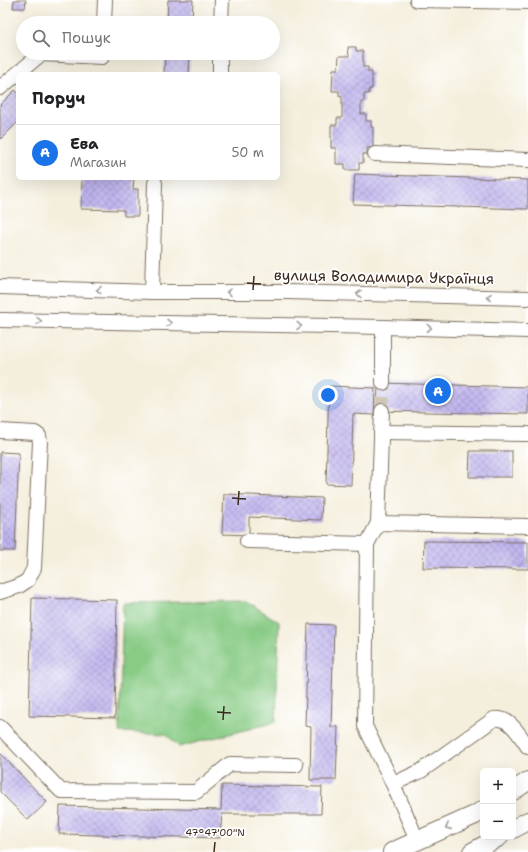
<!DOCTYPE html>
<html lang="uk">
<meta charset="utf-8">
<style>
:root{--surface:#fff;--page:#f2f2f2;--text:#202124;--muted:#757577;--line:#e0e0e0;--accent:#1a73e8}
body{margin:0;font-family:"Shantell Sans",sans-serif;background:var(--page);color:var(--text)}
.controls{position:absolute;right:12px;bottom:12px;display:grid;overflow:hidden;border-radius:6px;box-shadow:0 4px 16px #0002}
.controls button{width:36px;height:36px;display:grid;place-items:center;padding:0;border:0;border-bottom:1px solid var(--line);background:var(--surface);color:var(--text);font:20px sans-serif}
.you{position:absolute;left:328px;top:395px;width:14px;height:14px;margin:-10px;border:3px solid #fff;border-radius:50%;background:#1a73e8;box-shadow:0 0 0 6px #1a73e833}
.badge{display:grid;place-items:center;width:26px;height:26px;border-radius:50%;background:var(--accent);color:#fff;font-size:13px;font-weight:700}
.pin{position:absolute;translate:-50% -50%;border:2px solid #fff;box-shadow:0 1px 4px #0006}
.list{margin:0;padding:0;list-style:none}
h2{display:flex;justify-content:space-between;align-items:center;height:52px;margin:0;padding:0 16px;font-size:17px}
h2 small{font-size:13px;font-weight:400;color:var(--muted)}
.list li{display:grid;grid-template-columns:26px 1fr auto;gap:12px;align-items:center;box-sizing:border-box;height:56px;padding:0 16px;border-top:1px solid var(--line)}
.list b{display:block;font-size:15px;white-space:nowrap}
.list p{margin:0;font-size:13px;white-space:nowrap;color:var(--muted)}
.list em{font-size:13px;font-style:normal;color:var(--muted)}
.icon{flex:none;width:22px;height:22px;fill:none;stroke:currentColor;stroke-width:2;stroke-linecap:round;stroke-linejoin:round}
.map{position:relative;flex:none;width:528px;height:852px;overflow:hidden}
.search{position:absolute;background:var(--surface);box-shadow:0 4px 16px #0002;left:16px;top:16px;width:264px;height:44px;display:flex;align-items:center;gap:10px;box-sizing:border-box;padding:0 14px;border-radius:22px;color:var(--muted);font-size:15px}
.panel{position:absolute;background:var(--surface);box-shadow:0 4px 16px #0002;left:16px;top:72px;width:264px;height:108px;border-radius:6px}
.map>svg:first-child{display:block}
</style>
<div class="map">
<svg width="528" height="852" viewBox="0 0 528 852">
<defs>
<pattern id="building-cross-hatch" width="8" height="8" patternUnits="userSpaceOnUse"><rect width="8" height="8" fill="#c0b5ef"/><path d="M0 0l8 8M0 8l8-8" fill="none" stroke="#9d93c1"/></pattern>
</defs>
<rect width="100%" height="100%" fill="#fff"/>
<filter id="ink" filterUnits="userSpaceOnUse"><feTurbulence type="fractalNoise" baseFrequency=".025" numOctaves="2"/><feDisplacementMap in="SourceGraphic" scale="8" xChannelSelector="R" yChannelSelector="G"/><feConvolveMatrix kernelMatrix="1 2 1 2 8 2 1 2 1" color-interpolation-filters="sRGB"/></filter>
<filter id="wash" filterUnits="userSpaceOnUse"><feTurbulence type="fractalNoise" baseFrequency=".012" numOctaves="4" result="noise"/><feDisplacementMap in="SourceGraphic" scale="16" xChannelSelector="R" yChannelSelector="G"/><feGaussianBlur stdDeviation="0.9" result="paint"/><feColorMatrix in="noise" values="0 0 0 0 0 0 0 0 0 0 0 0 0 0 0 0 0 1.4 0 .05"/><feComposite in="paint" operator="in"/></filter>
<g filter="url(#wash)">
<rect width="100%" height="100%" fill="#f4efdd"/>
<polygon fill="#87cb84" stroke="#617a51" points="246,601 279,622 276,722 179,747 166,734 119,732 123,603"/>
<g id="blocks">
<g fill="url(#building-cross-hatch)">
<polygon points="14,0 26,0 25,8 13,8"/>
<polygon points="168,0 193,0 192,23 167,23"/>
<polygon points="348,47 356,47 356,51 363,51 363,67 368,67 368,72 372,72 372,89 369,89 369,94 364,94 364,102 361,102 361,114 366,114 366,121 371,121 371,127 373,127 373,148 367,148 367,154 363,154 363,163 359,163 359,170 345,170 345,164 336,164 336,148 331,148 331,125 337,125 337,118 342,118 342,97 339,96 339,91 332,91 333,69 338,69 339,56 349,56"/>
<polygon points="165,53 190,53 189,74 164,74"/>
<polygon points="15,90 18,93 18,122 0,140 0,105"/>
<polygon points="355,174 528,180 528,209 353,204"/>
<polygon points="82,178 134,178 133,189 138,189 138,216 124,216 124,210 81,209"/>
<polygon points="378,383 528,387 528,414 377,411"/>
<polygon points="329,386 375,388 374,415 353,414 351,485 326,484"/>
<polygon points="470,451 512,451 512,477 469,477"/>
<polygon points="0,452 19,453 15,551 0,551"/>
<polygon points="224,494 322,498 321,520 249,517 249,535 222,534"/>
<polygon points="424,541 528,542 528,569 423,568"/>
<polygon points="32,598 117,600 115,718 29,716"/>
<polygon points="308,624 334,625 331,727 338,727 336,780 310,780 311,727 305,726"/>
<polygon points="0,753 47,802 28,820 0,792"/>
<polygon points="222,785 322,787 321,814 222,814 220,838 59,834 60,806 221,810"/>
</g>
</g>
</g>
<g filter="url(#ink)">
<use href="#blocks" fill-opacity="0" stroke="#7c6f61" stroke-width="1"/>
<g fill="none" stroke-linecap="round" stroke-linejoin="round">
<polyline stroke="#cfc8b7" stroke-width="14" stroke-dasharray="14 7" stroke-linecap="butt" points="382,411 383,383"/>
<g stroke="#7c6f61" stroke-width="16">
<g id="minor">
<polyline points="417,0 528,2"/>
<polyline points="104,23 105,0"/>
<polyline points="221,23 222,0"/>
<polyline points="220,74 220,53"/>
<polyline points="0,88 41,54 102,57 102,53"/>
<polyline points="375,154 528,160"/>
<polyline points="0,287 152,292 287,292 528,298"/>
<polyline points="152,292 155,183"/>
<polyline points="0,320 383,327 528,331"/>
<polyline points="383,383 383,327"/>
<polyline points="0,431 35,433 39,436 40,442 34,568 28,580 19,586 0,592"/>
<polyline points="381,432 528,434"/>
<polyline points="378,523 382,411"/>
<polyline points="247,541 367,544 378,523 528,526"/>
<polyline points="367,544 365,726 393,784 417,840"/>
<polyline points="0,727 61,791 196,792 230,764 296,765"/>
<path d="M393,784L421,771L494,719C510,716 520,736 528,747"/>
</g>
</g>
<g stroke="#7c6f61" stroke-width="20">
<g id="major">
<polyline points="513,791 528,781"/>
<polyline points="513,829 528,821"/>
<polyline points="392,852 475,815 483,810"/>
<polyline points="472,852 499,837"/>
</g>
</g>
<use href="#minor" stroke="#fff" stroke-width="14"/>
<use href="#major" stroke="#fff" stroke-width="18"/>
</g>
<defs><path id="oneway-chevron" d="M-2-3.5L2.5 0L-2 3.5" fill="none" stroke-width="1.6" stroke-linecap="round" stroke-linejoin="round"/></defs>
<g stroke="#a79f9a">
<use href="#oneway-chevron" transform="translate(99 290) rotate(-178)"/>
<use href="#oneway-chevron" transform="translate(229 292) rotate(-180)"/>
<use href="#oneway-chevron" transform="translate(359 294) rotate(-179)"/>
<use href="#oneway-chevron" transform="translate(489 297) rotate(-179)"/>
<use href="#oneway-chevron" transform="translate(39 321) rotate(1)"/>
<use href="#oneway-chevron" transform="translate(169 323) rotate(1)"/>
<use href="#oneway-chevron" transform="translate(299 326) rotate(1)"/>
<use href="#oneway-chevron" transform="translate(429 328) rotate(2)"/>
<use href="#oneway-chevron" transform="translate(448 827) rotate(156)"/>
</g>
</g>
<path fill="none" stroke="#3b2a1e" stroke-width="1.5" d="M247,283L261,284M253,290L254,276M232,498L246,499M238,505L239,491M217,712L231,713M223,720L224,706M214,852L215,842"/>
<g text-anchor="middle" stroke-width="3.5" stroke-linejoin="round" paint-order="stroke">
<g font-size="15" fill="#3b2a1e" stroke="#fff">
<text transform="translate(384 277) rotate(1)" y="5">вулиця Володимира Українця</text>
</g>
</g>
<g font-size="10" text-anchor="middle" fill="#3b2a1e" stroke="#fff" stroke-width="3.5" stroke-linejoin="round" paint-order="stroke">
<text x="215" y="836">47°47'00"N</text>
</g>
</svg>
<div class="controls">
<button>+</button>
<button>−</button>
</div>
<div class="you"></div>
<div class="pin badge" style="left:438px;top:391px">A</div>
<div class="search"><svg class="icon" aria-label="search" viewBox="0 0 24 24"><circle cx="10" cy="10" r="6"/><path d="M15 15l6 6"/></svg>Пошук</div>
<section class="panel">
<h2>Поруч<small></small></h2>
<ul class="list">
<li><span class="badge">A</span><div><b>Ева</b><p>Магазин</p></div><em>50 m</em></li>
</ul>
</section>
</div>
